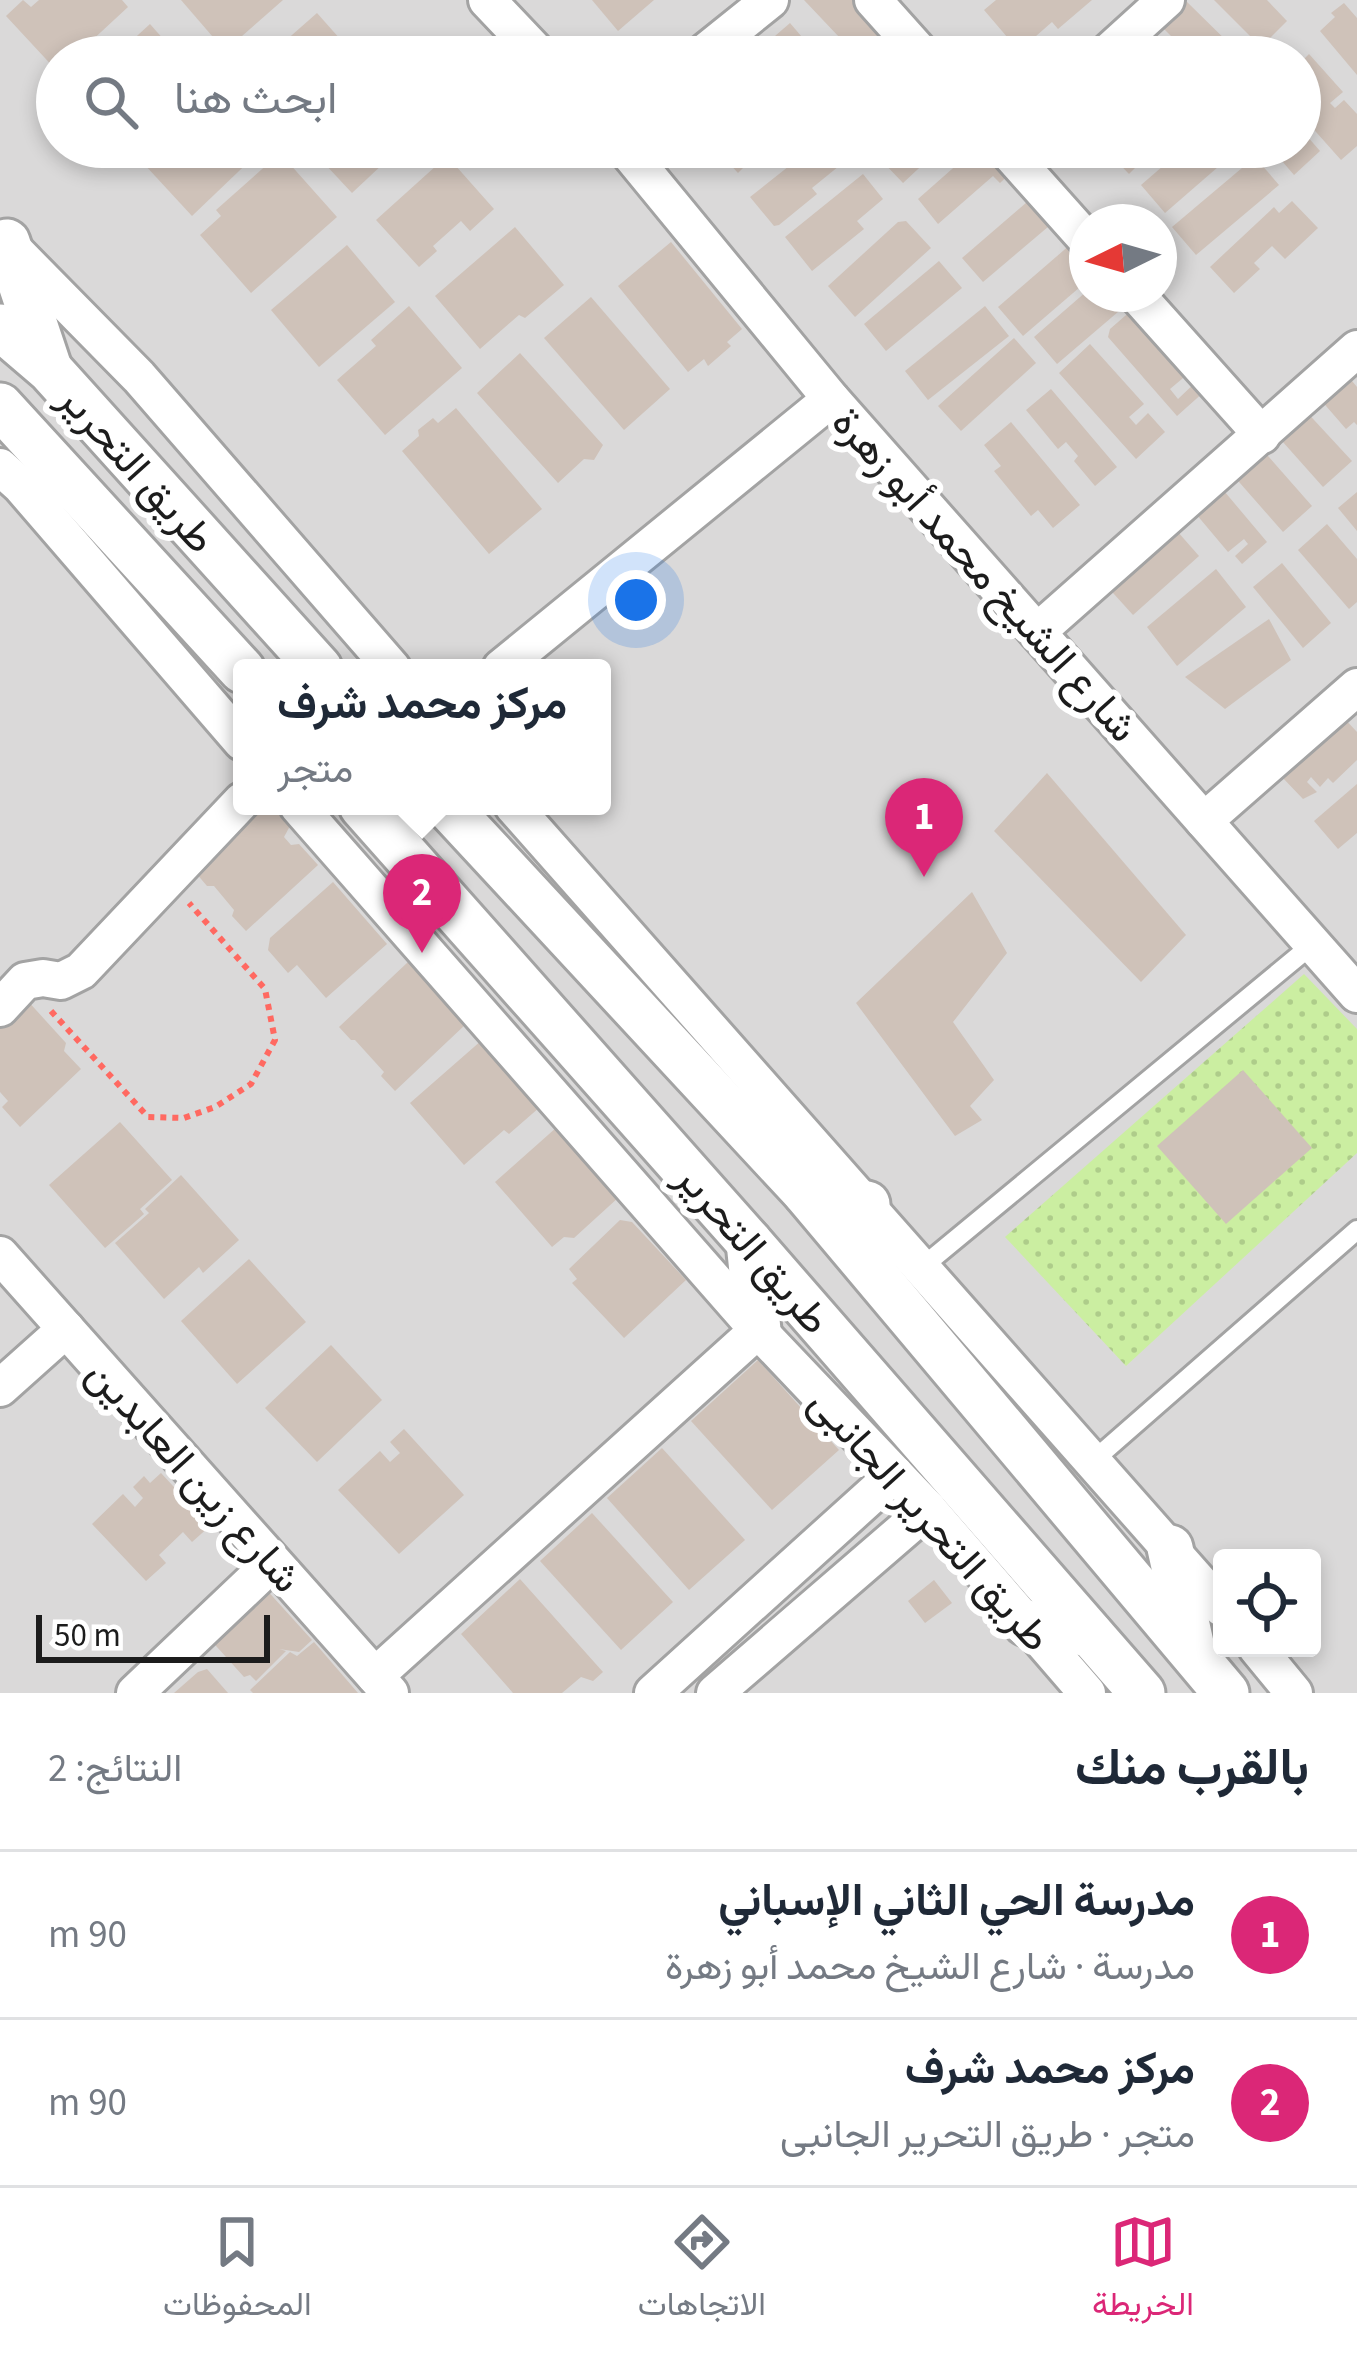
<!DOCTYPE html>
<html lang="ar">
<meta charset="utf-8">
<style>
:root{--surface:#fff;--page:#f6f6f7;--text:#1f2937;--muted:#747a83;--line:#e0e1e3;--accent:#db2777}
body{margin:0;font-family:"Source Sans 3",Vazirmatn,sans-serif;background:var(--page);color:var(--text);direction:rtl}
.controls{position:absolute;right:36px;bottom:36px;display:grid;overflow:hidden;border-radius:12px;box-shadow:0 6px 18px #0003}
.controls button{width:108px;height:108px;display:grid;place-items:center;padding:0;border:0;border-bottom:3px solid var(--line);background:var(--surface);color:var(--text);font:60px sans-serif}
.compass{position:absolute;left:1069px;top:204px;width:108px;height:108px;border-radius:50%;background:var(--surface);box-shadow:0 6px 18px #0003;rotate:265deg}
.scale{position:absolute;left:36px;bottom:30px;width:234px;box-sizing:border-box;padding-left:12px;border:6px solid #1c1c1c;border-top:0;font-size:33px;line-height:42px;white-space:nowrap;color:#1c1c1c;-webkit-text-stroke:9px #fff;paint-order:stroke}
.you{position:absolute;left:636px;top:600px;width:42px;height:42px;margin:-30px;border:9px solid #fff;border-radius:50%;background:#1a73e8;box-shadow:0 0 0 18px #1a73e833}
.badge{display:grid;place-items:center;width:78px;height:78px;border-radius:50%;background:var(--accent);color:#fff;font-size:39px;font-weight:700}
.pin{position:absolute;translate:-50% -99px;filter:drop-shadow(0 3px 6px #0008)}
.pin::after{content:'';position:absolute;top:63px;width:42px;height:36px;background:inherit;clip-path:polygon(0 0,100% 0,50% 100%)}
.popup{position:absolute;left:233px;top:659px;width:378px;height:156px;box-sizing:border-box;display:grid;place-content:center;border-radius:12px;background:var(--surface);filter:drop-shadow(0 3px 9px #0005);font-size:39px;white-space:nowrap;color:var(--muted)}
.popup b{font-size:45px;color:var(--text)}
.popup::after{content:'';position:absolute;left:50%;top:100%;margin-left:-24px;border:24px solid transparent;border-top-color:var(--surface)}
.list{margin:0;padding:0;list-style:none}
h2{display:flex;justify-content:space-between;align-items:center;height:156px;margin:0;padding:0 48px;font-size:51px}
h2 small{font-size:39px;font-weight:400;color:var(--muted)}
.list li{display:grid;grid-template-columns:78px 1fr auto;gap:36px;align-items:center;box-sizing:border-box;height:168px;padding:0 48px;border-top:3px solid var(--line)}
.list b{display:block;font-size:45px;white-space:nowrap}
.list p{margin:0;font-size:39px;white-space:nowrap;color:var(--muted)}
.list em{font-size:39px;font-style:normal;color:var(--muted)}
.icon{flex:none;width:66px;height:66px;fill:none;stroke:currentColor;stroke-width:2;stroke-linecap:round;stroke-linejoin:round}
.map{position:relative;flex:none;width:1357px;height:1693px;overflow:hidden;direction:ltr}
.search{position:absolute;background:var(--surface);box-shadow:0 6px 18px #0003;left:36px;right:36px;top:36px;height:132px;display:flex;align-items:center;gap:30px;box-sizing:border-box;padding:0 42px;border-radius:66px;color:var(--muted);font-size:45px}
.sheet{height:492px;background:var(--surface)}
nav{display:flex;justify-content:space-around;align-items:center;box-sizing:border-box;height:168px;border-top:3px solid var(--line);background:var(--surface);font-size:33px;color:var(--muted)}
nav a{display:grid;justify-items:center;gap:6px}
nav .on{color:var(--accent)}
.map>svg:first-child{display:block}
</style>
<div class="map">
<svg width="1357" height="1693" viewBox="0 0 1357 1693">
<defs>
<pattern id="grass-dots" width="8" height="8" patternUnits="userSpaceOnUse" patternTransform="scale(3)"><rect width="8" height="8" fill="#cbeea1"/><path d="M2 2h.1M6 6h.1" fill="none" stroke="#aecc8a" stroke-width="1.8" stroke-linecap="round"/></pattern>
</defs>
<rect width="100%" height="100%" fill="#efe9e0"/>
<path fill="#dad9d9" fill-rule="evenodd" d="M0,0H1357V1693H0ZM57,57H1300V147H57ZM1087,222H1159V294H1087ZM242,668H602V806H242ZM1222,1558H1312V1648H1222Z"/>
<polygon fill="url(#grass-dots)" points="1304,974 1357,1029 1357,1153 1126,1366 1005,1237"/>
<g fill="#cfc2b9">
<polygon points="23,0 31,7 39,0 122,0 128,7 74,57 57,57 57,71 6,16"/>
<polygon points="181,0 283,0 225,51"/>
<polygon points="592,0 654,0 618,31"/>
<polygon points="804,0 856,0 897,44 882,57 876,51 870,57 858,57"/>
<polygon points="996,0 1092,0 1058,29 1052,22 1019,51 984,10"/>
<polygon points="1185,0 1243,57 1196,57 1205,48 1197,39 1186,51 1160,25"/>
<polygon points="1214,0 1267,0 1287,21 1261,47"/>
<polygon points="1344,3 1357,18 1357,75 1320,31 1335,17 1331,13"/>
<polygon points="317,13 356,57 267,57"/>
<polygon points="790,23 819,57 769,57 761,48"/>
<polygon points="150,24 179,57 114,57"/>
<polygon points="1309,54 1343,92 1330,103 1335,108 1344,100 1357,114 1357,146 1341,160 1300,114 1300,63"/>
<polygon points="1300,128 1320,151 1294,175 1270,147 1300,147"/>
<polygon points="162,147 255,147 259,152 192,216 144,164"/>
<polygon points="309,147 401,147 352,193"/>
<polygon points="714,147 756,147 760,151 738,173"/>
<polygon points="813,147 832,147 844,162 812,188 817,194 779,225 774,226 750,197"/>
<polygon points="896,147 955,147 937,163 932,156 903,183 881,160"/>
<polygon points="977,147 1000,147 1017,167 1000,183 993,176 938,224 918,199"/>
<polygon points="1109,147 1136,147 1146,157 1129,174 1106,150"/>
<polygon points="1185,147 1241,147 1165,213 1141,185"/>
<polygon points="280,153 337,217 251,293 200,235 221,216 216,210"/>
<polygon points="447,156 494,209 470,231 461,221 433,246 437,251 419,267 376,220"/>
<polygon points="1255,157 1279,185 1196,255 1172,227"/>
<polygon points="863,174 883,199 857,221 864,229 812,271 785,237"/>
<polygon points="1034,196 1055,221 983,282 962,258"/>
<polygon points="1292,201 1318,228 1285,259 1272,246 1254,263 1260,269 1234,293 1210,267 1274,207 1279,213"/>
<polygon points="906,221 931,248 855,317 828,286 898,222"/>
<polygon points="515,227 564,285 525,318 519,315 480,349 435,296"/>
<polygon points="671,242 742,329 727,342 731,346 708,366 704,359 688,372 618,286"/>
<polygon points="1071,244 1087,263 1087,281 1023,336 998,307"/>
<polygon points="347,245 395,302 319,367 271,310"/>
<polygon points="939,261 962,288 886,351 864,324"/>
<polygon points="1087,291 1087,294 1127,294 1132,300 1057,364 1034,337"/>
<polygon points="591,297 670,389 624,430 544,338"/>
<polygon points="409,306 462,368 385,435 337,380 376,346 371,340"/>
<polygon points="985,306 1009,336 928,400 905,371"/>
<polygon points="1133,309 1189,373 1170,389 1178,399 1197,381 1205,391 1177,416 1108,337 1110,329"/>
<polygon points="1014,338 1036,363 961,431 938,406"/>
<polygon points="1090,344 1144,404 1129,417 1136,425 1148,413 1165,432 1136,459 1059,373"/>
<polygon points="520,353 603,445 594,460 584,459 558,483 477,393"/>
<polygon points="1347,375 1357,387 1357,425 1354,422 1346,429 1320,399"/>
<polygon points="1051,389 1117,467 1095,486 1074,461 1078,456 1066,442 1058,449 1026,410"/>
<polygon points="1302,407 1352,461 1323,487 1274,432"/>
<polygon points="456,408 542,509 489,554 402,451 419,436 418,430 433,418 438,423"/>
<polygon points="1011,422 1080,505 1053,528 1038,510 1031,516 994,471 1001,466 984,445"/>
<polygon points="1261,448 1312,506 1283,532 1232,474"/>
<polygon points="1219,485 1267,542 1242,564 1235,556 1248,544 1244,539 1228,552 1191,508"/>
<polygon points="1357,492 1357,531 1338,508"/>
<polygon points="1170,523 1199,556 1133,615 1104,583"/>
<polygon points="1327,524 1357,559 1357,602 1349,609 1298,550"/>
<polygon points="1282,563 1331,623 1303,648 1253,587"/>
<polygon points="1216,569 1246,607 1177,666 1147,627"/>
<polygon points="1269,619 1291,660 1225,709 1185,677"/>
<polygon points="1342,716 1357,732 1357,760 1333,783 1328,778 1320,787 1311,777 1307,782 1317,792 1303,799 1281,776"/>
<polygon points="1047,773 1186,935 1141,982 994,831"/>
<polygon points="1357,784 1357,833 1338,849 1314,821"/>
<polygon points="257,806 272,806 290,826 284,837 291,845 299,844 318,865 246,931 232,916 234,910 214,886 207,886 190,866"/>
<polygon points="333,882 387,944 326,998 297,965 288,973 268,950 270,938"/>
<polygon points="972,892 1007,953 953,1022 994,1080 970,1106 982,1120 955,1136 856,1003"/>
<polygon points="408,962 466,1024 395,1091 381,1076 384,1072 355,1040 351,1040 339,1027"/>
<polygon points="26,999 66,1043 64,1051 81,1069 20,1127 2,1107 8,1101 0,1092 0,1023"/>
<polygon points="482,1040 540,1107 509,1134 504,1130 464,1165 410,1103"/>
<polygon points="1243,1070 1312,1148 1226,1224 1157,1146"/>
<polygon points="120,1122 172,1180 140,1209 144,1214 105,1248 49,1185"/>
<polygon points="557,1127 619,1197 574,1238 564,1237 552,1247 495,1182"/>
<polygon points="181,1175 239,1240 203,1273 199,1267 164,1299 115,1243 149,1213 145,1209"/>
<polygon points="620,1220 632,1222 686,1280 624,1338 572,1283 577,1279 569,1269"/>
<polygon points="249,1259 306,1322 237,1384 181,1321"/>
<polygon points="331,1345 382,1400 317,1462 265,1408"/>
<polygon points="758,1360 839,1450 772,1510 691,1421"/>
<polygon points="404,1429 464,1495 399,1554 338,1490 380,1451 390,1462 400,1453 390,1442"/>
<polygon points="662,1448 745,1540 689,1590 607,1498"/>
<polygon points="161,1473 210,1526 192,1542 183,1532 159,1555 166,1563 146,1581 92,1524 123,1494 135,1507 143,1498 133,1487 144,1476 150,1483"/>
<polygon points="592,1513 673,1602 621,1650 540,1561"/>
<polygon points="520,1579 603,1672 593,1681 581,1677 562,1693 513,1693 461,1634"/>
<polygon points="934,1580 952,1603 925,1623 908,1601"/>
<polygon points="264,1587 312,1640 299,1652 279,1649 286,1651 256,1681 250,1675 244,1677 208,1637"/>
<polygon points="314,1642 358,1693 253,1693 250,1690 290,1652 297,1656"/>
<polygon points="207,1669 228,1693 174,1693 198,1672"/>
</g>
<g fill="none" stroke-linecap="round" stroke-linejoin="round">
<g stroke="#a3a3a3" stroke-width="24">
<g id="service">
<polyline points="921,1268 1313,944"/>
<polyline points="1094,1460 1357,1230"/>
</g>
</g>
<g stroke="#a3a3a3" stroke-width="42">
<g id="minor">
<polyline points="487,0 541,57"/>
<polyline points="873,0 924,57"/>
<polyline points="699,57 770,0"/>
<polyline points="1103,57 1166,0"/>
<polyline points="624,147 831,399 1357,994"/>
<polyline points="1004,147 1087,240"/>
<polyline points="12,248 139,377 392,668"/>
<polyline points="1136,294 1262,435"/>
<polyline points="0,467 21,486 242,742"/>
<polyline points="1037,632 1357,349"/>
<polyline points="501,668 831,399"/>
<polyline points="298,806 758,1330 928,1509 1087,1693"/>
<polyline points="513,806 1222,1608"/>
<polyline points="1204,821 1357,687"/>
<polyline points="0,1008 25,981 43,978 61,981 81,971 242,801"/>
<polyline points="0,1255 390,1693"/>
<polyline points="0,1388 66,1329"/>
<polyline points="1257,1648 1294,1693"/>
<polyline points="375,1676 758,1330"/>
<polyline points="135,1693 272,1563"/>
<polyline points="653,1693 895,1474"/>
<polyline points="715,1693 928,1509"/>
</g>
</g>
<g stroke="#a3a3a3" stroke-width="51">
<g id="tertiary">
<polyline points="7,242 49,368"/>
<polyline points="0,327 50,370 319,668"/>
<polyline points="0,406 242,670"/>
<polyline points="362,806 749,1242 1142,1693"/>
<polyline points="447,806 805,1192 1226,1693"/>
<polyline points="805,1192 867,1204"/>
<polyline points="749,1242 758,1330"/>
<polyline points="1170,1548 1192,1648"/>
<polyline points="1026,1623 1090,1634"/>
</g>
</g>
<polyline stroke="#ff6961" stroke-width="6" stroke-dasharray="6 6" stroke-linecap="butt" points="51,1011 148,1117 184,1118 215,1107 251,1084 275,1040 265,989 189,903"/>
<use href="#service" stroke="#fff" stroke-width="18"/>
<use href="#minor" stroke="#fff" stroke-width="36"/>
<use href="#tertiary" stroke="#fff" stroke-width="45"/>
</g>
<g text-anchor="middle" stroke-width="12" stroke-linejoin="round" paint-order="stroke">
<g font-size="42" fill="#1c1c1c" stroke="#fff">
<text transform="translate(138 468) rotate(48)" y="15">طريق التحرير</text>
<text transform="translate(986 574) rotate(48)" y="15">شارع الشيخ محمد أبو زهرة</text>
<text transform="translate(754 1248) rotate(49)" y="15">طريق التحرير</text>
<text transform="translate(195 1475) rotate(48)" y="15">شارع زين العابدين</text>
<text transform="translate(931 1519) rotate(48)" y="15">طريق التحرير الجانبى</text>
</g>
</g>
</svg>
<div class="controls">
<button><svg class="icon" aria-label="locate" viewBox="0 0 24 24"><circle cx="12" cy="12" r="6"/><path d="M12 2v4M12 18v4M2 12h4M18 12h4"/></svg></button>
</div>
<svg class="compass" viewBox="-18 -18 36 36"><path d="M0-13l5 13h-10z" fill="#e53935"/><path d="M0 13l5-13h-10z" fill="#747a83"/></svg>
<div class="scale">50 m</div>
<div class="you"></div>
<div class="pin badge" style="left:924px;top:877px">1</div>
<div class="pin badge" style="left:422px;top:953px">2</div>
<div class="popup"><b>مركز محمد شرف</b>متجر</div>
<div class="search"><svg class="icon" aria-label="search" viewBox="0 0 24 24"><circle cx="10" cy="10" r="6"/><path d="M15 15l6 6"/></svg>ابحث هنا</div>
</div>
<section class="sheet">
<h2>بالقرب منك<small>النتائج: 2</small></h2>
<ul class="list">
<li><span class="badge">1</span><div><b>مدرسة الحي الثاني الإسباني</b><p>مدرسة · شارع الشيخ محمد أبو زهرة</p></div><em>90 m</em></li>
<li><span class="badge">2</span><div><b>مركز محمد شرف</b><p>متجر · طريق التحرير الجانبى</p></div><em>90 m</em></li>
</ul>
</section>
<nav>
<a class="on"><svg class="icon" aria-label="map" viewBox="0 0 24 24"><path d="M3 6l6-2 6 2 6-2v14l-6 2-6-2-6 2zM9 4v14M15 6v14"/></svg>الخريطة</a>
<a><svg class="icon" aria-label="directions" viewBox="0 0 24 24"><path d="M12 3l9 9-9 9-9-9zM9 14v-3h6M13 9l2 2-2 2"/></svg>الاتجاهات</a>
<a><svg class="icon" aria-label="saved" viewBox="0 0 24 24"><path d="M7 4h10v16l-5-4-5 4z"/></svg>المحفوظات</a>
</nav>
